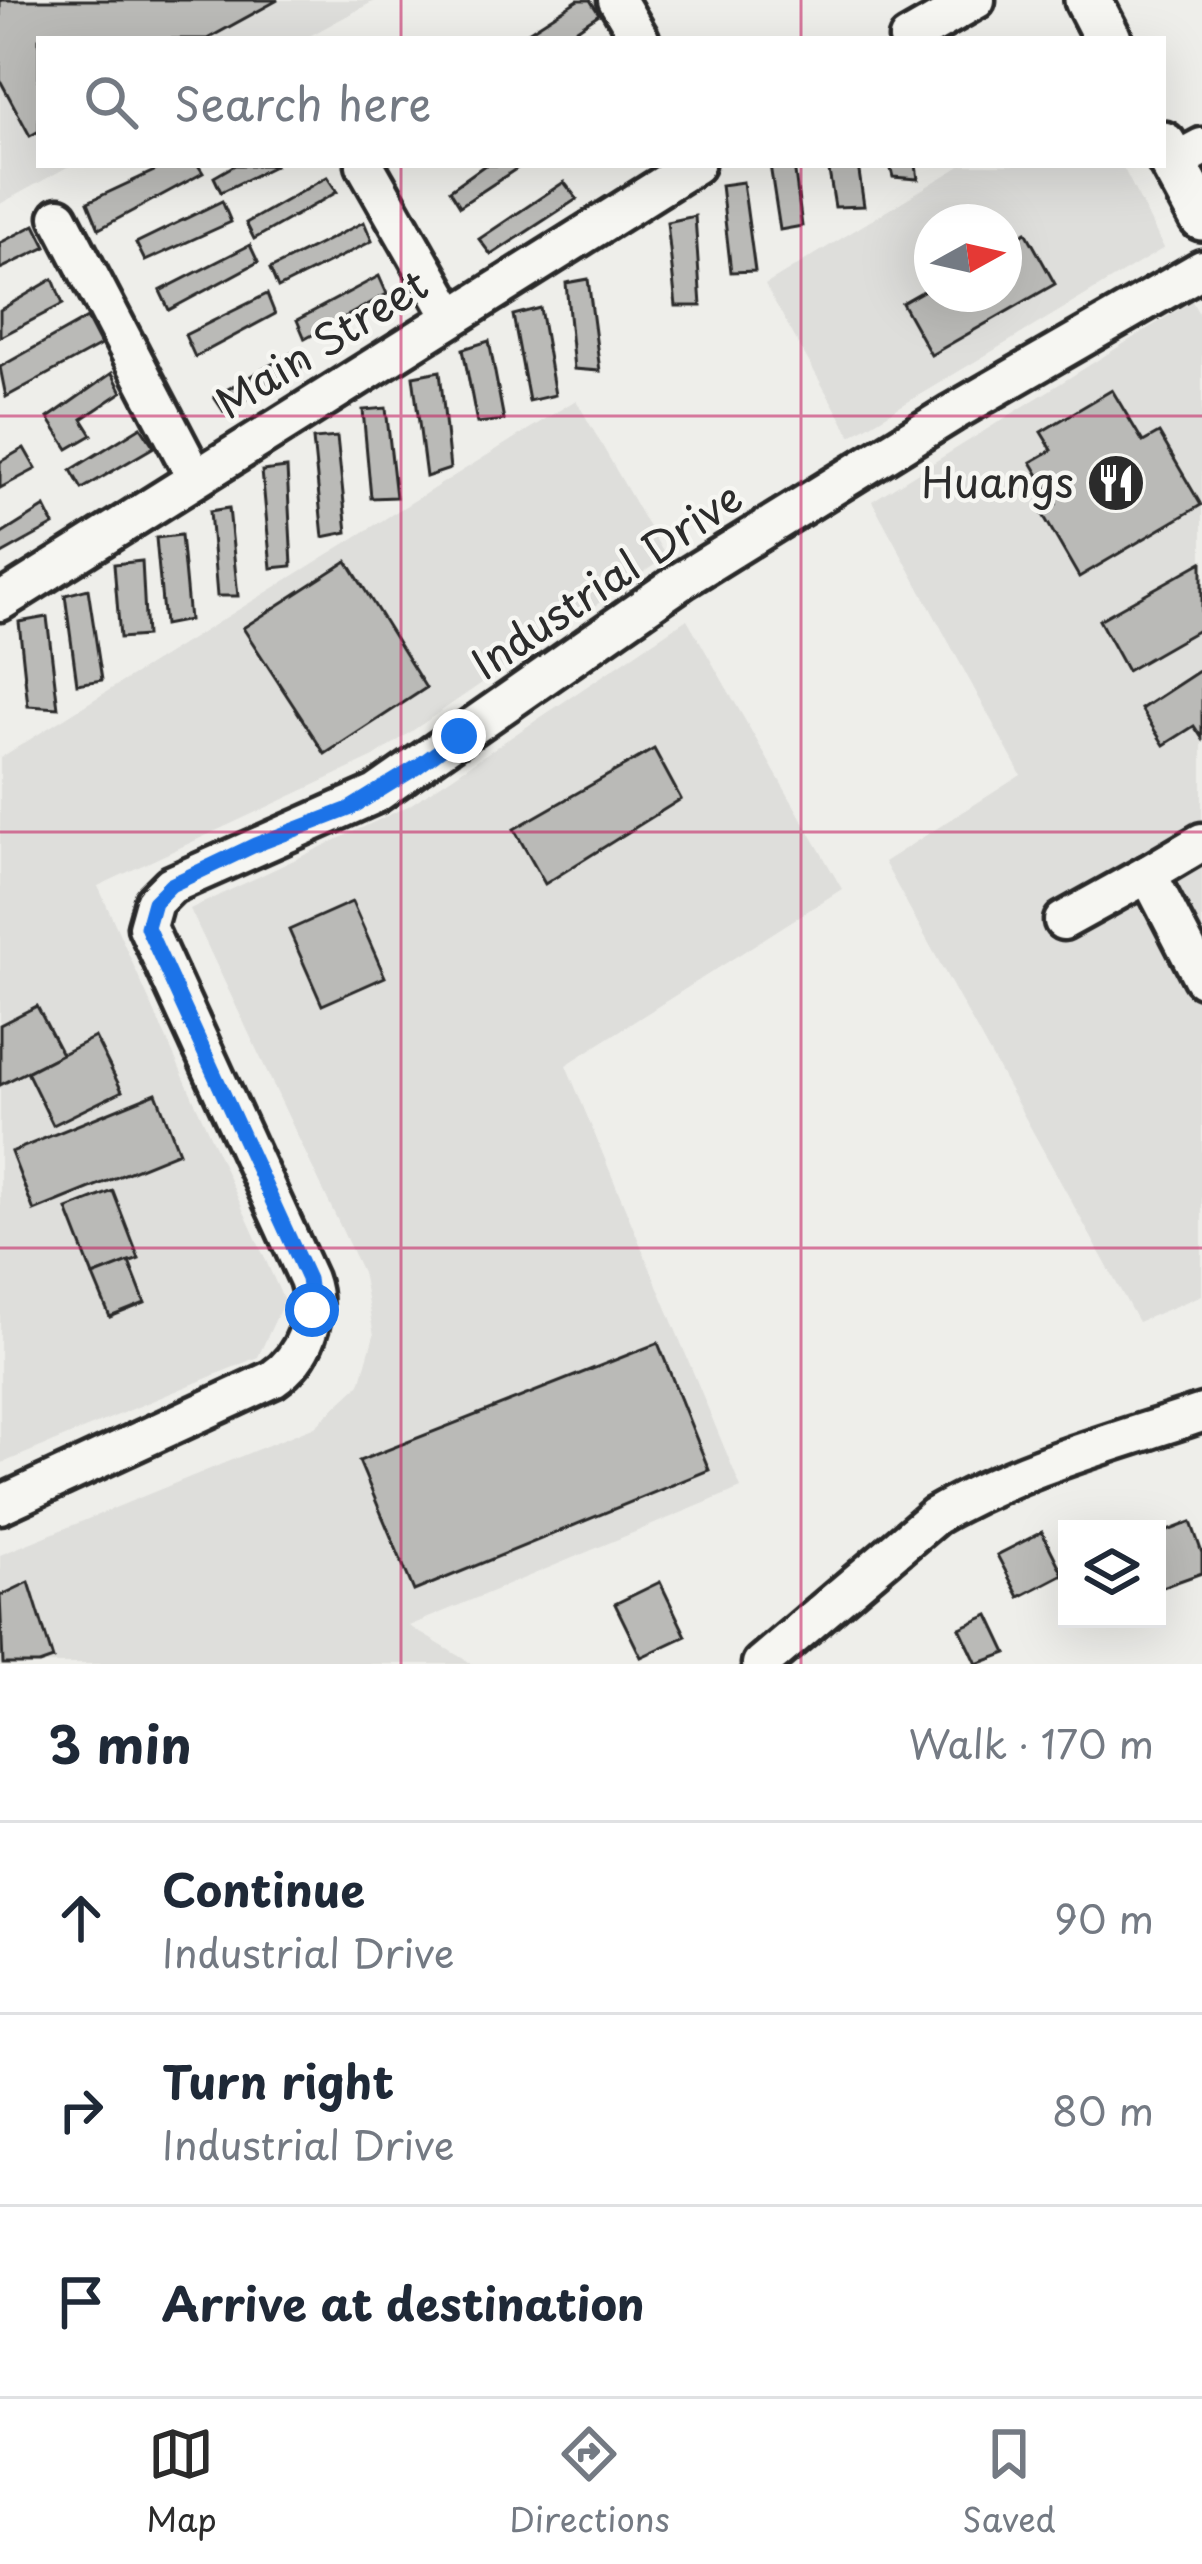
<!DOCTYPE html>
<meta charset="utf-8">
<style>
:root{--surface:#fff;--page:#f2f2f3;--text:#1f2937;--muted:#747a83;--line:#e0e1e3;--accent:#2b2b2b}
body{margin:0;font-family:"Playpen Sans",sans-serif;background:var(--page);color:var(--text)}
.controls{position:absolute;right:36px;bottom:36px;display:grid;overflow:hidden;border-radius:0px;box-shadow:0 12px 48px #0002}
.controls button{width:108px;height:108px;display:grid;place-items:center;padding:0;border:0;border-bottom:3px solid var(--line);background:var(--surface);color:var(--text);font:60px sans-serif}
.compass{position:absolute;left:914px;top:204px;width:108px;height:108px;border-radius:50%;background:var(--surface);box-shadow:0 12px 48px #0002;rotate:82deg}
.stop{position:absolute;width:36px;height:36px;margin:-27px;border:9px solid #1a73e8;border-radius:50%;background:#fff}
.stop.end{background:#1a73e8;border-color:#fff;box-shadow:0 3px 12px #0008}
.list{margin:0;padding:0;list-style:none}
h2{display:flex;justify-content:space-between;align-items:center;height:156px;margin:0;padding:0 48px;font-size:51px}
h2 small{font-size:39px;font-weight:400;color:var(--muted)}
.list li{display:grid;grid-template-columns:78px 1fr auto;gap:36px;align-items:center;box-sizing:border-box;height:192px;padding:0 48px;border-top:3px solid var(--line)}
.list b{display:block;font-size:45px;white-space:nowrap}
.list p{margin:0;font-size:39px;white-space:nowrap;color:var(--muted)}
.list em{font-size:39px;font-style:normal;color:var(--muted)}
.icon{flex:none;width:66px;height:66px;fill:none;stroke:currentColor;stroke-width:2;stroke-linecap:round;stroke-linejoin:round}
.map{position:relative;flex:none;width:1202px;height:1664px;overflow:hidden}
.search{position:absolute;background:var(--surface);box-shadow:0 12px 48px #0002;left:36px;right:36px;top:36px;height:132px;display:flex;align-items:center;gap:30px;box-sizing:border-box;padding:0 42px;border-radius:0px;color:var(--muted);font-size:45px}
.sheet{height:732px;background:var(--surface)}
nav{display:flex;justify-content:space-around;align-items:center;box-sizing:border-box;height:168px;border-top:3px solid var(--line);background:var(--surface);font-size:33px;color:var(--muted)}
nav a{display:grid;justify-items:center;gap:6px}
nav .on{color:var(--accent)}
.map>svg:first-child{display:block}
</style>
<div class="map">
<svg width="1202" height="1664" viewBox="0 0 1202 1664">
<rect width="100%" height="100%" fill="#eeeeea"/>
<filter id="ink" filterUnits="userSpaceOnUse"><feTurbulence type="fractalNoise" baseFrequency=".00833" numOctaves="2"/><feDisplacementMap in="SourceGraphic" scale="24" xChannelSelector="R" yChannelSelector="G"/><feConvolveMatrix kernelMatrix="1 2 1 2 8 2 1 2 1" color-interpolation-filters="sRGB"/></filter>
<g filter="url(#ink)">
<g fill="#dededb" fill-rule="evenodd">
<polygon points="0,0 376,0 304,39 39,39 39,165 71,165 0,204"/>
<path d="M962,165H1122L1164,248L851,436L765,285ZM932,222H1004V294H932Z"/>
<polygon points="1192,301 1202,320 1202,1295 1138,1322 884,862 1021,775 872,501"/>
<polygon points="576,400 666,557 374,757 98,886 284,1301 258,1357 0,1464 0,758"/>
<polygon points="687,619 842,889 566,1065 741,1488 409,1626 472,1664 0,1664 0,1555 315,1426 360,1384 374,1335 362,1272 190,909 410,805"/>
</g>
<g fill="#babab7" stroke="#2b2b2b" stroke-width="3">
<polygon points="0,0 278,0 207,39 39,39 39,131 30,136 0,80"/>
<polygon points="578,0 590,0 599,14 562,39 517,39"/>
<polygon points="167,165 198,165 203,173 99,229 88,202"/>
<polygon points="235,165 276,165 221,192 214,177"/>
<polygon points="485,165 522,165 460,206 450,190"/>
<polygon points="770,165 794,165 802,226 780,230"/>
<polygon points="828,165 858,165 864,206 835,207"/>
<polygon points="890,165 916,165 918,179 893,177"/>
<polygon points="327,177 337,192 254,239 246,223"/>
<polygon points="564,182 577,199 491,255 479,239"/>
<polygon points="743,182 755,271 731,272 721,185"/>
<polygon points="222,201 231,222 145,261 136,243"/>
<polygon points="695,216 701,306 676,306 667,222"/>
<polygon points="364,222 372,241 278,288 270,269"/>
<polygon points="35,225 46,247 0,269 0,243"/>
<polygon points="1026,232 1055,284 931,355 902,303 932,286 932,294 1004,294 1004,245"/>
<polygon points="250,245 258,262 169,310 160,291"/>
<polygon points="379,276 387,294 305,339 297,320"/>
<polygon points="53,279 63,304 0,337 0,310"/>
<polygon points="588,279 600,371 574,369 566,283"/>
<polygon points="267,294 275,314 195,357 185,335"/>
<polygon points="540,308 555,395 529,401 513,315"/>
<polygon points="87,318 101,345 6,397 0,367"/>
<polygon points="489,341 504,420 477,423 463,349"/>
<polygon points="295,351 303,367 224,412 214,397"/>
<polygon points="440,371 450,469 426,477 413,376"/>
<polygon points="112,373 122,392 82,419 92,435 68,449 48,418"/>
<polygon points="1112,390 1143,442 1159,433 1201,505 1079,577 1042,513 1056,504 1031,462 1052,450 1041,432"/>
<polygon points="386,408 396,497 371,498 363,410"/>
<polygon points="141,427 154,447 82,489 71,470"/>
<polygon points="337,437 347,532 323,537 313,439"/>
<polygon points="24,448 36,469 0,488 0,462"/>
<polygon points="287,468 292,566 271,568 262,471"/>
<polygon points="45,507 54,525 0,555 0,535"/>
<polygon points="229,508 238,596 217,596 210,511"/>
<polygon points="181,535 189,620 164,625 156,538"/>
<polygon points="142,561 146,636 120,638 114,564"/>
<polygon points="347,561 426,688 325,754 243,628"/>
<polygon points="1202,562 1202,628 1127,671 1099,620"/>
<polygon points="88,589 102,680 77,684 65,595"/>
<polygon points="47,617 58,708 28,706 19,622"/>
<polygon points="1202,669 1202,738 1194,726 1164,745 1141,709"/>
<polygon points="654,749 681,799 545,884 514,829"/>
<polygon points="352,902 385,977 322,1005 289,930"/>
<polygon points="37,1006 62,1054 0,1085 0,1025"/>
<polygon points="95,1037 122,1091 53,1125 27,1072"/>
<polygon points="156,1093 179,1152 34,1211 11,1152"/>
<polygon points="113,1191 139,1259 93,1276 67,1209"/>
<polygon points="129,1262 145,1303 110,1317 93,1276"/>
<polygon points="658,1343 709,1470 414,1591 359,1461"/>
<polygon points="1191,1522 1202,1553 1202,1573 1157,1589 1157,1535"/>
<polygon points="1042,1532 1063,1574 1019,1597 997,1555"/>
<polygon points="29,1582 53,1659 39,1664 3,1664 0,1596"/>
<polygon points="660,1582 686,1636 641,1657 615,1604"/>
<polygon points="989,1615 1007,1653 977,1664 960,1628"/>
</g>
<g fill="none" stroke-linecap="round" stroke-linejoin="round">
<g stroke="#2b2b2b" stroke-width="45">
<g id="minor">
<polyline points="617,0 640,39"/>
<polyline points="908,39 976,0"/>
<polyline points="1172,163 1202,147"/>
<polyline points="365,165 451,316"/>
<polyline points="59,217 195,477"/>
<polyline points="0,602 695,165"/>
<polyline points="1202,842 1148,874 1202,978"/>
<polyline points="1063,921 1148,874"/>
<path d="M0,1505L273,1379C304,1358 321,1315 308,1279L147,927L154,902L171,885L376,794L684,579L952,413L1202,269"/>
<path d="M761,1664L935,1516C1017,1468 1112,1443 1202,1413"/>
</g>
</g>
<g stroke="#2b2b2b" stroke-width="54">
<g id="major">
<polyline points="1088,0 1108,39"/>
<polyline points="1163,145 1202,217"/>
</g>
</g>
<use href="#minor" stroke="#f6f6f2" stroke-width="36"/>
<use href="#major" stroke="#f6f6f2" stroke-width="45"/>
</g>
</g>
<g fill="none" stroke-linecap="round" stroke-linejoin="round" filter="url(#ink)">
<polyline stroke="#1a73e8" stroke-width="15" points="312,1310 308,1279 147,927 154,902 171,885 255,845 349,809 417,767 459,736"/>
</g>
<path fill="none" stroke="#c2185b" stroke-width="3" stroke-opacity="0.55" d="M401,0V39M801,0V39M401,165V1664M801,165V1664M0,416H1202M0,832H1202M0,1248H1202"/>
<defs>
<g id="restaurant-disc" transform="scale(3)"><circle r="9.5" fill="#2b2b2b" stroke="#f6f6f2"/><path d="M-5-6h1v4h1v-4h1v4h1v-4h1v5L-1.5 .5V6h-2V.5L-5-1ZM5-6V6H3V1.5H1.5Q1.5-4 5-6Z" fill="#fff"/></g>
</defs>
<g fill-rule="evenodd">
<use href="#restaurant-disc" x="1116" y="483"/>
</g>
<g text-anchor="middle" stroke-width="9" stroke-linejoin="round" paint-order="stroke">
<g font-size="42" fill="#2b2b2b" stroke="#f6f6f2">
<text transform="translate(322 344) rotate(-32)" y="15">Main Street</text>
<text transform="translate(607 581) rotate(-34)" y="15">Industrial Drive</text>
</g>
<g font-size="42" fill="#2b2b2b" stroke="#f6f6f2" text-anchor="end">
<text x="1074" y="498">Huangs</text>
</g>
</g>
</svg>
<div class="controls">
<button><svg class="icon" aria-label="layers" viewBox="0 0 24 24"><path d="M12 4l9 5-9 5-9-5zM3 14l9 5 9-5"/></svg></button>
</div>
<svg class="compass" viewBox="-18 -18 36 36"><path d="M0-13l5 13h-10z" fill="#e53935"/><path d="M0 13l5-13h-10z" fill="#747a83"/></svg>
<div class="stop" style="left:312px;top:1310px"></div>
<div class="stop end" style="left:459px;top:736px"></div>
<div class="search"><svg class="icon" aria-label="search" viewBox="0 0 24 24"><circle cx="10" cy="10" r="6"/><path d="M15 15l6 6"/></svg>Search here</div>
</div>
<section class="sheet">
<h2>3 min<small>Walk · 170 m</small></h2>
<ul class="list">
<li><svg class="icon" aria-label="ahead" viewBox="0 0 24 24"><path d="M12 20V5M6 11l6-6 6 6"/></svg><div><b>Continue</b><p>Industrial Drive</p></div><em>90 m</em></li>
<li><svg class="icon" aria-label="right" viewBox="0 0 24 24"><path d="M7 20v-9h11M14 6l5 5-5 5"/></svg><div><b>Turn right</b><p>Industrial Drive</p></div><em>80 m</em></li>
<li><svg class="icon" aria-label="arrive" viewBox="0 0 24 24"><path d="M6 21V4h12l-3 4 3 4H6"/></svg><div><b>Arrive at destination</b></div></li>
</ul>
</section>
<nav>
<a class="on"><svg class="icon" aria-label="map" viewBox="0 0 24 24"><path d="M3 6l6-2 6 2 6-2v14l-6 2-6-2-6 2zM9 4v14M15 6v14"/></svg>Map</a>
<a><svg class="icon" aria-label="directions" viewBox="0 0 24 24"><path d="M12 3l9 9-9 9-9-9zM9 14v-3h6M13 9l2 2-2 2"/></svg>Directions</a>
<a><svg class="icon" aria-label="saved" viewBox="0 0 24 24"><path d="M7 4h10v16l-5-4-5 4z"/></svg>Saved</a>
</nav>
